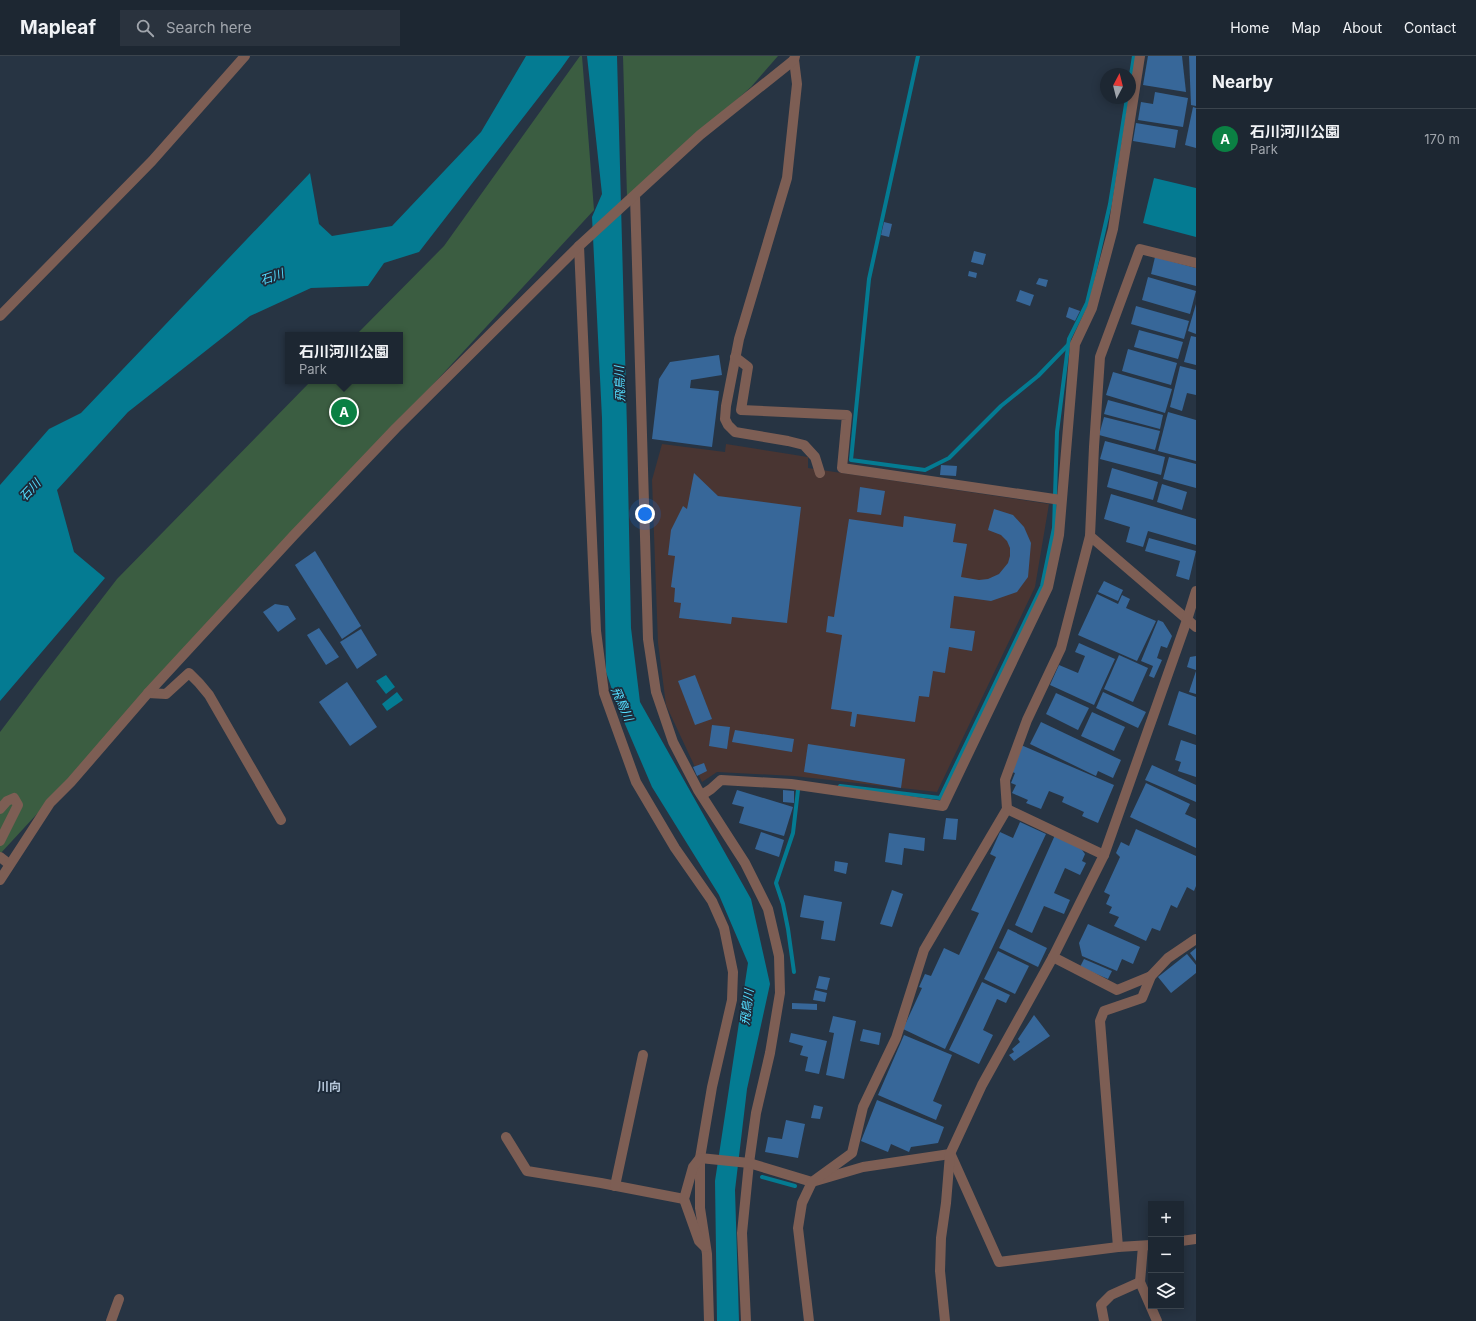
<!DOCTYPE html>
<meta charset="utf-8">
<style>
:root{--surface:#1d2732;--page:#2a333e;--text:#f1f3f6;--muted:#a0a5ac;--line:#3b444d;--accent:#0b8043}
body{margin:0;font-family:Inter,"Noto Sans JP",sans-serif;background:var(--page);color:var(--text)}
.controls{position:absolute;right:12px;bottom:12px;display:grid;overflow:hidden;border-radius:0px;box-shadow:0 2px 10px #0003}
.controls button{width:36px;height:36px;display:grid;place-items:center;padding:0;border:0;border-bottom:1px solid var(--line);background:var(--surface);color:var(--text);font:20px sans-serif}
.compass{position:absolute;left:1100px;top:12px;width:36px;height:36px;border-radius:50%;background:var(--surface);box-shadow:0 2px 10px #0003;rotate:7deg}
.you{position:absolute;left:645px;top:458px;width:14px;height:14px;margin:-10px;border:3px solid #fff;border-radius:50%;background:#1a73e8;box-shadow:0 0 0 6px #1a73e833}
.badge{display:grid;place-items:center;width:26px;height:26px;border-radius:50%;background:var(--accent);color:#fff;font-size:13px;font-weight:700}
.pin{position:absolute;translate:-50% -50%;border:2px solid #fff;box-shadow:0 1px 4px #0006}
.popup{position:absolute;left:285px;top:276px;width:118px;height:52px;box-sizing:border-box;display:grid;place-content:center;border-radius:0px;background:var(--surface);filter:drop-shadow(0 1px 3px #0005);font-size:13px;white-space:nowrap;color:var(--muted)}
.popup b{font-size:15px;color:var(--text)}
.popup::after{content:'';position:absolute;left:50%;top:100%;margin-left:-8px;border:8px solid transparent;border-top-color:var(--surface)}
.list{margin:0;padding:0;list-style:none}
h2{display:flex;justify-content:space-between;align-items:center;height:52px;margin:0;padding:0 16px;font-size:17px}
h2 small{font-size:13px;font-weight:400;color:var(--muted)}
.list li{display:grid;grid-template-columns:26px 1fr auto;gap:12px;align-items:center;box-sizing:border-box;height:60px;padding:0 16px;border-top:1px solid var(--line)}
.list b{display:block;font-size:15px;white-space:nowrap}
.list p{margin:0;font-size:13px;white-space:nowrap;color:var(--muted)}
.list em{font-size:13px;font-style:normal;color:var(--muted)}
.icon{flex:none;width:22px;height:22px;fill:none;stroke:currentColor;stroke-width:2;stroke-linecap:round;stroke-linejoin:round}
.map{position:relative;flex:none;width:1196px;height:1265px;overflow:hidden}
header{display:flex;align-items:center;gap:24px;box-sizing:border-box;height:56px;padding:0 20px;background:var(--surface);border-bottom:1px solid var(--line)}
header strong{font-size:19px}
nav{display:flex;gap:22px;margin-inline-start:auto;font-size:14px}
.search{width:280px;height:36px;background:var(--page);display:flex;align-items:center;gap:10px;box-sizing:border-box;padding:0 14px;border-radius:0px;color:var(--muted);font-size:15px}
main{display:flex}
aside{flex:1;background:var(--surface)}
.map>svg:first-child{display:block}
</style>
<header>
<strong>Mapleaf</strong>
<div class="search"><svg class="icon" aria-label="search" viewBox="0 0 24 24"><circle cx="10" cy="10" r="6"/><path d="M15 15l6 6"/></svg>Search here</div>
<nav><a>Home</a><a>Map</a><a>About</a><a>Contact</a></nav>
</header>
<main>
<div class="map">
<svg width="1196" height="1265" viewBox="0 0 1196 1265">
<rect width="100%" height="100%" fill="#273443"/>
<polygon fill="#493532" points="662,388 725,396 726,388 808,401 808,412 1049,448 1035,531 937,736 794,720 717,716 702,726 666,649 658,587 652,424"/>
<g fill="#3b5d41">
<polygon points="580,0 582,0 594,154 0,798 0,676 40,623 117,523 311,325 400,325 400,279 356,279 444,190"/>
<polygon points="623,0 778,0 751,31 627,141"/>
</g>
<g fill="#047b92">
<polygon points="526,0 570,0 560,14 419,196 384,207 368,230 311,232 250,260 128,356 57,434 74,496 105,522 0,645 0,429 49,373 81,357 310,117 319,168 332,180 392,170 481,76"/>
<polygon points="587,0 617,0 627,372 631,572 640,646 751,843 770,928 747,1033 735,1134 739,1265 717,1265 715,1125 748,907 719,839 652,731 619,654 606,616 602,362 592,161 602,138"/>
<polygon points="1154,122 1196,132 1196,181 1143,167"/>
<polygon points="386,619 395,631 386,638 376,625"/>
<polygon points="397,636 403,644 387,655 382,648"/>
</g>
<g fill="none" stroke-linecap="round" stroke-linejoin="round">
<g stroke="#047b92" stroke-width="4">
<polyline points="918,0 869,223 851,404 925,414 949,402 1001,350 1038,320 1068,289"/>
<polyline points="1130,25 1134,0"/>
<polyline points="840,730 940,742 1042,530 1054,472 1057,376 1069,283 1087,247 1094,218 1110,148 1127,42"/>
<polyline points="794,916 788,873 783,848 776,827 793,777 798,734"/>
<polyline points="762,1121 795,1130"/>
</g>
</g>
<g fill="#376799">
<polygon points="1148,0 1182,0 1186,36 1143,29"/>
<polygon points="1189,0 1196,0 1196,50 1191,49"/>
<polygon points="1155,36 1188,42 1183,71 1138,64 1141,46 1153,48"/>
<polygon points="1193,51 1196,52 1196,92 1185,89"/>
<polygon points="1136,67 1178,74 1175,92 1133,85"/>
<polygon points="884,166 892,168 889,181 881,179"/>
<polygon points="974,195 986,198 983,209 971,206"/>
<polygon points="1155,201 1196,212 1196,230 1151,218"/>
<polygon points="969,215 977,217 976,222 968,220"/>
<polygon points="1148,221 1196,235 1190,258 1142,244"/>
<polygon points="1039,222 1048,224 1046,231 1036,228"/>
<polygon points="1020,234 1034,239 1030,250 1016,245"/>
<polygon points="1196,248 1196,278 1188,275"/>
<polygon points="1136,250 1189,265 1184,283 1131,268"/>
<polygon points="1069,251 1080,255 1075,265 1066,261"/>
<polygon points="1139,274 1183,286 1178,303 1134,291"/>
<polygon points="1191,280 1196,281 1196,309 1184,306"/>
<polygon points="1128,293 1177,307 1171,329 1122,315"/>
<polygon points="719,299 722,319 691,324 690,332 719,335 712,391 652,383 659,323 670,306"/>
<polygon points="1180,310 1196,314 1196,339 1187,337 1182,355 1170,351"/>
<polygon points="1113,316 1172,333 1165,357 1106,339"/>
<polygon points="1108,344 1163,359 1160,373 1104,358"/>
<polygon points="1168,356 1196,364 1196,405 1158,395"/>
<polygon points="1104,361 1160,375 1155,394 1099,379"/>
<polygon points="1105,385 1165,401 1161,419 1100,403"/>
<polygon points="1169,401 1196,408 1196,432 1163,423"/>
<polygon points="941,409 957,410 956,420 940,419"/>
<polygon points="1112,412 1158,426 1153,444 1107,431"/>
<polygon points="694,417 718,440 801,451 787,567 732,561 731,568 679,562 681,547 674,546 675,532 671,531 675,500 668,499 671,474 683,450 687,453"/>
<polygon points="1162,428 1187,436 1182,454 1157,446"/>
<polygon points="860,431 885,435 881,459 857,456"/>
<polygon points="1111,438 1196,463 1196,489 1148,475 1143,491 1126,486 1130,471 1104,463"/>
<polygon points="994,453 1013,459 1024,471 1031,487 1028,521 1017,536 991,545 954,540 950,572 975,575 972,595 949,591 945,617 933,615 929,641 919,640 915,666 857,658 855,671 850,670 852,656 831,653 842,579 826,576 828,560 834,561 849,463 903,471 904,460 956,468 953,486 967,488 961,521 979,524 988,523 999,518 1008,507 1010,500 1010,492 1007,485 1001,479 988,474"/>
<polygon points="1149,482 1196,495 1189,524 1176,520 1180,505 1145,495"/>
<polygon points="315,495 361,570 342,583 295,509"/>
<polygon points="1104,525 1123,534 1118,545 1098,536"/>
<polygon points="1097,538 1118,548 1122,539 1130,543 1126,552 1156,565 1137,605 1078,579"/>
<polygon points="275,548 288,550 296,563 278,576 263,556"/>
<polygon points="1158,564 1163,566 1172,580 1167,592 1161,590 1157,602 1162,604 1154,622 1149,620 1153,610 1141,605"/>
<polygon points="319,572 339,601 326,609 307,579"/>
<polygon points="361,573 377,599 357,613 340,586"/>
<polygon points="1079,587 1115,603 1094,649 1050,629 1059,609 1078,617 1085,600 1075,596"/>
<polygon points="1119,599 1148,612 1133,646 1104,633"/>
<polygon points="1196,600 1196,614 1187,611 1190,601"/>
<polygon points="1196,615 1196,638 1189,636"/>
<polygon points="695,619 712,663 695,669 678,625"/>
<polygon points="347,626 377,671 350,690 319,646"/>
<polygon points="1179,635 1196,641 1196,679 1168,669"/>
<polygon points="1103,636 1146,656 1138,672 1096,652"/>
<polygon points="1056,637 1089,652 1078,674 1046,658"/>
<polygon points="1092,656 1125,671 1114,695 1081,680"/>
<polygon points="1041,666 1121,704 1113,722 1098,715 1096,720 1030,688"/>
<polygon points="712,669 730,671 727,693 709,690"/>
<polygon points="735,674 794,683 792,696 732,686"/>
<polygon points="1181,684 1196,689 1196,721 1178,715 1181,706 1175,704"/>
<polygon points="808,688 905,703 901,732 804,716"/>
<polygon points="1021,689 1114,729 1098,767 1082,760 1084,756 1062,746 1064,741 1049,735 1041,753 1026,747 1028,744 1012,737 1016,729 1011,727 1015,717 1009,715"/>
<polygon points="704,707 707,715 697,720 693,711"/>
<polygon points="1152,709 1196,729 1196,746 1145,724"/>
<polygon points="1146,727 1190,748 1185,758 1196,763 1196,792 1130,761"/>
<polygon points="737,734 793,751 784,780 739,767 744,751 732,748"/>
<polygon points="783,734 794,735 794,747 783,746"/>
<polygon points="946,762 958,763 956,784 943,783"/>
<polygon points="1020,766 1046,778 945,993 903,973 922,932 919,931 925,918 931,920 944,892 959,899 979,857 971,854 996,801 990,798 1000,776 1013,782"/>
<polygon points="1136,773 1196,800 1196,830 1194,835 1187,831 1177,852 1171,849 1160,875 1152,872 1146,885 1114,870 1119,861 1109,857 1112,851 1106,848 1110,839 1104,836 1120,801 1116,797 1121,786 1129,790"/>
<polygon points="761,776 784,784 779,801 755,793"/>
<polygon points="889,777 925,782 924,795 904,792 902,809 885,806"/>
<polygon points="1055,779 1080,791 1085,798 1082,805 1086,807 1080,819 1065,812 1054,837 1070,844 1064,858 1044,850 1032,877 1015,869"/>
<polygon points="835,805 848,807 846,818 834,815"/>
<polygon points="892,834 903,838 892,871 880,868"/>
<polygon points="804,839 842,846 835,885 821,883 824,865 800,861"/>
<polygon points="1088,868 1140,891 1133,908 1122,903 1117,915 1082,900 1079,887"/>
<polygon points="1008,873 1047,892 1038,911 999,892"/>
<polygon points="1196,892 1196,905 1190,897"/>
<polygon points="998,895 1029,910 1015,938 984,923"/>
<polygon points="1187,898 1196,909 1196,917 1171,937 1158,921"/>
<polygon points="1084,903 1112,915 1108,923 1080,911"/>
<polygon points="819,920 830,922 827,934 816,932"/>
<polygon points="982,926 1010,939 1006,947 997,943 983,974 993,979 979,1008 949,994"/>
<polygon points="815,934 827,937 825,946 813,944"/>
<polygon points="792,947 817,948 817,954 792,953"/>
<polygon points="1034,959 1050,980 1014,1005 1009,999 1014,996 1012,993 1020,986 1018,983"/>
<polygon points="833,960 856,965 844,1023 826,1019 834,977 829,976"/>
<polygon points="863,973 881,977 879,989 860,985"/>
<polygon points="791,977 827,985 819,1018 805,1015 808,1001 800,999 803,990 789,986"/>
<polygon points="904,979 952,999 933,1045 942,1049 936,1064 878,1039"/>
<polygon points="877,1044 944,1071 938,1087 911,1091 909,1096 891,1088 888,1096 861,1085"/>
<polygon points="814,1049 823,1051 820,1063 811,1062"/>
<polygon points="786,1064 805,1068 798,1102 765,1096 768,1081 782,1083"/>
</g>
<g fill="none" stroke-linecap="round" stroke-linejoin="round">
<g stroke="#7d5e54" stroke-width="10">
<polyline points="795,0 794,4 797,28 787,122 739,283 726,350 725,363 728,369 735,376 788,385 804,389 815,401 820,417"/>
<polyline points="635,140 648,583 656,636 673,686 698,734 745,807 768,853 779,900 780,937 770,997 756,1057 749,1107 742,1177 746,1265"/>
<polyline points="579,190 596,575 604,637 636,726 675,792 712,845 724,872 733,916 732,944 712,1031 700,1102 700,1152 707,1198 709,1265"/>
<polyline points="0,260 152,105 245,0"/>
<polyline points="735,301 748,311 741,354 847,359 842,412 1061,444"/>
<polyline points="1090,480 1196,571"/>
<polyline points="148,637 166,638 189,617 199,627 209,639 281,764"/>
<polyline points="702,739 711,733 721,724 791,728 943,750 1048,531 1059,479 1075,288 1092,252 1113,173 1140,0"/>
<polyline points="0,753 7,745 14,742 18,749 0,785"/>
<polyline points="1007,753 1104,799"/>
<polyline points="0,801 9,808"/>
<polyline points="0,824 50,747 71,726 148,637 294,479 396,372 579,190 700,79 794,4"/>
<polyline points="1053,901 1117,934 1151,920"/>
<polyline points="506,1081 527,1115 601,1127 684,1143"/>
<polyline points="951,1099 999,1206 1118,1191 1151,1189"/>
<polyline points="615,1130 643,999"/>
<polyline points="1181,1185 1196,1183"/>
<polyline points="1143,1190 1140,1226 1157,1265"/>
<polyline points="705,1191 699,1185 684,1143 693,1111 700,1102 749,1107 812,1126 863,1111 950,1098"/>
<polyline points="1118,1191 1100,965 1104,955 1142,942 1151,920 1168,902 1196,883"/>
<polyline points="111,1265 119,1243"/>
<polyline points="809,1265 798,1172 802,1147 812,1126 852,1097 863,1051 896,982 924,894 1007,753 1005,724 1027,664 1061,592 1090,480 1094,391 1100,301 1140,193 1196,207"/>
<polyline points="945,1265 940,1215 941,1182 946,1147 950,1098 982,1029 1053,901 1104,799 1187,564 1196,535"/>
<polyline points="1104,1265 1101,1249 1111,1239 1140,1226"/>
</g>
</g>
<g text-anchor="middle" stroke-width="3.5" stroke-linejoin="round" paint-order="stroke">
<g font-size="12" font-style="italic" fill="#54ddff" stroke="#1d2a39">
<text transform="translate(272 221) rotate(-19)" y="4">石川</text>
<text transform="translate(620 328) rotate(-92)" y="4">飛鳥川</text>
<text transform="translate(30 434) rotate(-47)" y="4">石川</text>
<text transform="translate(622 648) rotate(66)" y="4">飛鳥川</text>
<text transform="translate(747 951) rotate(-83)" y="4">飛鳥川</text>
</g>
<g font-size="12" font-weight="bold" fill="#b7c8db" stroke="#1d2a39">
<text x="329" y="1035">川向</text>
</g>
</g>
</svg>
<div class="controls">
<button>+</button>
<button>−</button>
<button><svg class="icon" aria-label="layers" viewBox="0 0 24 24"><path d="M12 4l9 5-9 5-9-5zM3 14l9 5 9-5"/></svg></button>
</div>
<svg class="compass" viewBox="-18 -18 36 36"><path d="M0-13l5 13h-10z" fill="#e53935"/><path d="M0 13l5-13h-10z" fill="#a0a5ac"/></svg>
<div class="you"></div>
<div class="pin badge" style="left:344px;top:356px">A</div>
<div class="popup"><b>石川河川公園</b>Park</div>
</div>
<aside>
<h2>Nearby<small></small></h2>
<ul class="list">
<li><span class="badge">A</span><div><b>石川河川公園</b><p>Park</p></div><em>170 m</em></li>
</ul>
</aside>
</main>
